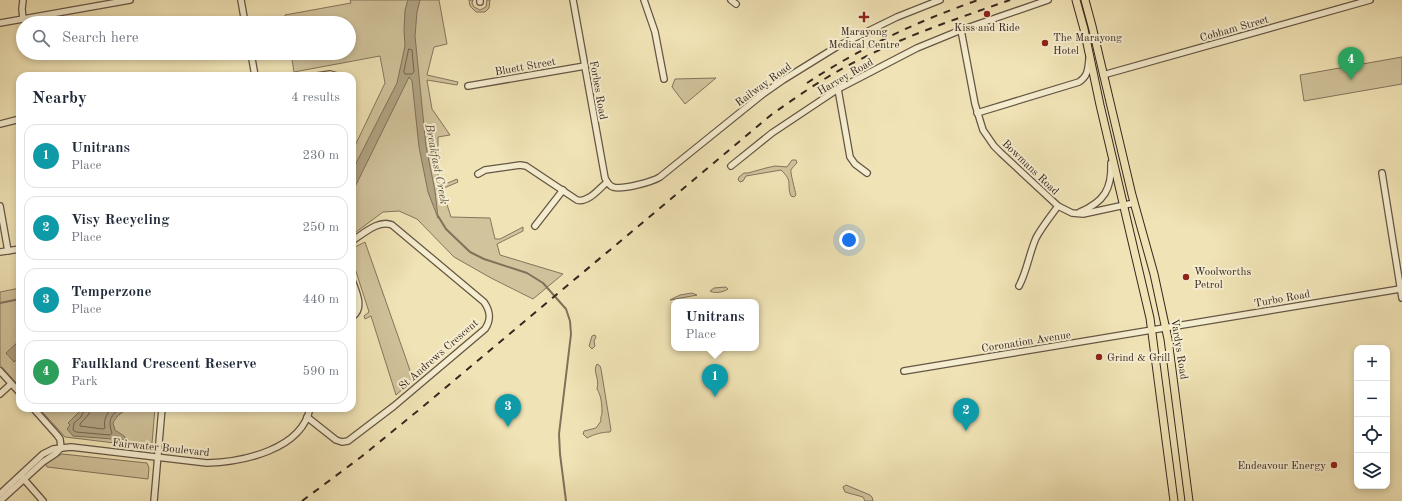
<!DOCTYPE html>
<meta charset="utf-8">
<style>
:root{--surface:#fff;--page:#f6f6f7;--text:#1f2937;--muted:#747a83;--line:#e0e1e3;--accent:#8f2418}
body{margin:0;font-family:"Old Standard TT",serif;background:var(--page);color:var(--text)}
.controls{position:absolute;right:12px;bottom:12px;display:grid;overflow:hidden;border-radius:8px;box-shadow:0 2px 6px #0003}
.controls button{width:36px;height:36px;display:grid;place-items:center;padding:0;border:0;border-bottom:1px solid var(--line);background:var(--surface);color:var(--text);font:20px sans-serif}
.you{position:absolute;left:849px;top:240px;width:14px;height:14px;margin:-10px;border:3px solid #fff;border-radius:50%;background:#1a73e8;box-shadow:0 0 0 6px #1a73e833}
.badge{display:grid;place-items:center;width:26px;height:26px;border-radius:50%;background:var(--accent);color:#fff;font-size:13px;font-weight:700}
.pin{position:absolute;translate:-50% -33px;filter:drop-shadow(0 1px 2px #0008)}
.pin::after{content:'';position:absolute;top:21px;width:14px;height:12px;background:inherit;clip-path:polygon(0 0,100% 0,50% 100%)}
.popup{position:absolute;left:671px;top:299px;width:88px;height:52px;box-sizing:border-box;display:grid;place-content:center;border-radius:8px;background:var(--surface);filter:drop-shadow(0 1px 3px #0005);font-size:13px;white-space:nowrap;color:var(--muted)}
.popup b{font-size:15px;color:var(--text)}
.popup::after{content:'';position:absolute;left:50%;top:100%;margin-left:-8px;border:8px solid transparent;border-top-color:var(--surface)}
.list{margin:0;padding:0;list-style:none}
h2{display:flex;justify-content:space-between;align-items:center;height:52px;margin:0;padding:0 16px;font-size:17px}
h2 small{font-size:13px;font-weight:400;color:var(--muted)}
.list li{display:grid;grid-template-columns:26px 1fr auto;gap:12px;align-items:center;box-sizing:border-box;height:64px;margin:0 8px 8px;padding:0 8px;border:1px solid var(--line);border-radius:12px}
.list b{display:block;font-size:15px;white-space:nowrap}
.list p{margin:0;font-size:13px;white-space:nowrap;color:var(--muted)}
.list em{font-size:13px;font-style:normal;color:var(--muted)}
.icon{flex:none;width:22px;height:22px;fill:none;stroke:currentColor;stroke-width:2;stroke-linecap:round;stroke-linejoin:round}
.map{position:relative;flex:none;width:1402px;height:501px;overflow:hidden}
.search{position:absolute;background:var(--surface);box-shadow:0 2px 6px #0003;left:16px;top:16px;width:340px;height:44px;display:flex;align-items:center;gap:10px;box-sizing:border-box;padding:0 14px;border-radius:22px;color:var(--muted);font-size:15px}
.panel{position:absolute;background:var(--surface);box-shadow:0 2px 6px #0003;left:16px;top:72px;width:340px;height:340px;border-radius:12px}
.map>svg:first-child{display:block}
</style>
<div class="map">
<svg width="1402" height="501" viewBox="0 0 1402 501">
<rect width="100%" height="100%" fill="#f0e3b5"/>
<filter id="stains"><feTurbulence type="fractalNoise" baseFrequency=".005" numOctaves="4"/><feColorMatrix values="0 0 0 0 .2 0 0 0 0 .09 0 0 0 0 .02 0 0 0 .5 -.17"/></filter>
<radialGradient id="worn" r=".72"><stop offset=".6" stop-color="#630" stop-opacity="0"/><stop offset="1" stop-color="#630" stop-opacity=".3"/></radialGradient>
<g fill="#d1c39c" stroke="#84745e">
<polygon points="350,0 439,0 447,44 434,47 427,75 458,82 457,85 427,80 432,109 450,135 438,137 438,177 441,186 457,179 458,182 442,189 451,217 490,218 495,239 500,239 523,227 523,231 497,244 500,255 563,274 533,299 491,278 454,257 417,219 399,211 383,212 352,235 352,152 385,83 380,56 294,72 291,53 349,53 349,23 286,23 285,15 351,3"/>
<polygon points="469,0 473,0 472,3 474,7 480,10 486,7 487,0 490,0 489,8 485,12 476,12 470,6"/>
<polygon points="1402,57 1402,84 1304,101 1300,75"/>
<polygon points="716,78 685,104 672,87 675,79"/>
<path d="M792,160H796L797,163C795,165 792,168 791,170C790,172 795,190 796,195L794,197L791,196C786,185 794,182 781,170L746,176L743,181L740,182L738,180L739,177L744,173H748L766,168L775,166L787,167Z"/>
<polygon points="365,242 412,376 414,379 396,395 371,316 365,319 364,316 369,312 352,259 353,248"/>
<path d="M726,287L728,289C724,292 715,294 710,291L714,288Z"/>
<polygon points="20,288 20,387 0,365 0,292"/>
<polygon points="692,293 697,295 670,300 680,295"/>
<polygon points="595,335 596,337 594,341 595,346 592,349 589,346 592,336"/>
<path d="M597,364L600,366L601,369L611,430L610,432C603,432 594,434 587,438L583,434L584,431L596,428L601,421C600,417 602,416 602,412C602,404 601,395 597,389C600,377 592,372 597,364Z"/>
<polygon points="39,408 155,408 152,443 148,447 65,437"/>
<polygon points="62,454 147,463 149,468 148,479 47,467 45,463"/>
<polygon points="846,485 870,495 872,497 873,501 865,501 863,497 845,492 843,487"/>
</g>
<g fill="#b1a382" stroke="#80715a">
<polygon points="408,0 420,0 417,12 415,36 426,146 435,191 438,218 428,192 419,147 412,81 409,77 352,193 352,171 397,83 405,46 404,30 405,10"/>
<polygon points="20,340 20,357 14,362 6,353"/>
<path d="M83,408H130C122,412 117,415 113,423L115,430L124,436L126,440L73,436L67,429L70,425L68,423Z"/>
</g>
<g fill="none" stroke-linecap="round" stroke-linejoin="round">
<g stroke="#746450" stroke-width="1">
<polygon points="409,49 412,50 414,72 412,74 405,74 404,72"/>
<path d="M85,408L81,417L74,423L73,430L76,432L110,435L112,433C108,421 110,415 121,408"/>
<path d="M90,408L89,414L80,424V426L103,429L105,428C103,420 107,413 112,408"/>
</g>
<g stroke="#80715a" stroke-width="2">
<polyline points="438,216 446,229 470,252 484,259 527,273 543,283 566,309 570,321 571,334 559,434 560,454 566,501"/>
<polyline points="0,303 20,299"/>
</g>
<g stroke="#655544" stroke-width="8">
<g id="minor">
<polyline points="23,0 22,9 23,19"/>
<polyline points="241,0 245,23"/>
<polyline points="480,0 480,2"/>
<path d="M573,0L605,178C607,182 609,186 613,187C622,190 652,182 660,177L763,94L783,80L838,46L897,17L940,0"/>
<polyline points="644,0 655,32 664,79"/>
<polyline points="731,0 736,4"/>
<polyline points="0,23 130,0"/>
<polyline points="961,30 975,104 983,130 994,146 1001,153 1058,206 1072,213 1083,214 1134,203"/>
<polyline points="251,53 255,76"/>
<polyline points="1103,75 1370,0"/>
<polyline points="317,76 330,74 337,76"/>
<polyline points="468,86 585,66"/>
<polyline points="838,89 850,157 855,164 867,173"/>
<path d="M977,113L1079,82C1088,76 1088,69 1089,59"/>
<polyline points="0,124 20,119"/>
<polyline points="731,166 772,133 838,89 865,75 917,48 961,30 1048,0"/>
<polyline points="1382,173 1402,298"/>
<path d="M478,174L485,170L520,165L526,166L577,200C588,203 599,189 607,182"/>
<polyline points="0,206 8,251"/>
<path d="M1080,212C1104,202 1112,189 1111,163"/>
<polyline points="535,226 563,190"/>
<polyline points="0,252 20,249"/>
<path d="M352,280C356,292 365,308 352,317"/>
<path d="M1019,286C1027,271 1029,254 1036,238C1042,227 1050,217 1058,206"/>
<polyline points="0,371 20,393"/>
<polyline points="904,371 1400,289"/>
<polyline points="0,394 11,384"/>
<polyline points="33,408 57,435 60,439 61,448"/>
<path d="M307,417L336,440L342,442L348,441L394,406L485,329C491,320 491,312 484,302L392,225C379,219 363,234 352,241"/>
<polyline points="22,477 43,501"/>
<path d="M0,494L43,454L53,449L71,447L207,463C242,462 302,450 310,408"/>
<polyline points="0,501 43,462 55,454 61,448"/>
<polyline points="154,501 162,408"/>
</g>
</g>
<g stroke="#37261f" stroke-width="9">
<g id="major">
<polyline points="1076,0 1084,29 1100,105 1150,318 1174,501"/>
<polyline points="1085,0 1092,26 1132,195 1154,274 1168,339 1189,501"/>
</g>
</g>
<use href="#minor" stroke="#f5edcf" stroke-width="5.5"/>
<use href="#major" stroke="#f0e3b5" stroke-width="7"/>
<g stroke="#37261f" stroke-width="2" stroke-dasharray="7 7" stroke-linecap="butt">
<path d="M807,83C862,47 916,22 978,0"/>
<path d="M302,501L361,457L420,409L771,115C799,95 828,75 859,60C907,35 959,18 1010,0"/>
</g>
</g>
<g fill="#8f2418" stroke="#f5edcf" stroke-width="1.5">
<circle cx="987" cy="14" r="4"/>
<path d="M862 11h4v4h4v4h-4v4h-4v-4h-4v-4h4z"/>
<circle cx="1045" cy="43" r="4"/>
<circle cx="1186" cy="277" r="4"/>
<circle cx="1099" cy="357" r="4"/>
<circle cx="1334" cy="465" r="4"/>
</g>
<g text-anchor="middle" stroke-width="4" stroke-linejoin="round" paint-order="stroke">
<g font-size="11" fill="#37261f" stroke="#f5edcf" text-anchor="start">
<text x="987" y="31" text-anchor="middle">Kiss and Ride</text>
<text x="864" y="35" text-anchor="middle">Marayong<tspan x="864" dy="13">Medical Centre</tspan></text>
<text x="1053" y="41">The Marayong<tspan x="1053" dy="13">Hotel</tspan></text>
<text x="1194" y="275">Woolworths<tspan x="1194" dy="13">Petrol</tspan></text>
<text x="1107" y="361">Grind &amp; Grill</text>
<text x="1326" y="469" text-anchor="end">Endeavour Energy</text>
</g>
<g font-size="11" fill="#37261f" stroke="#f5edcf">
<text transform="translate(1234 28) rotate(-16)" y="4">Cobham Street</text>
<text transform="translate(525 66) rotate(-10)" y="4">Bluett Street</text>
<text transform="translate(845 76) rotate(-30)" y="4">Harvey Road</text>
<text transform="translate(763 84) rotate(-36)" y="4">Railway Road</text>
<text transform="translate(599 90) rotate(80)" y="4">Forbes Road</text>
<text transform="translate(1031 167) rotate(44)" y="4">Bowmans Road</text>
<text transform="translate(1282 298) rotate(-10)" y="4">Turbo Road</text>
<text transform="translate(1026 341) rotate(-9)" y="4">Coronation Avenue</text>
<text transform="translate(1180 349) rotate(81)" y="4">Vardys Road</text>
<text transform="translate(438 354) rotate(-41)" y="4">St Andrews Crescent</text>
<text transform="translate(161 447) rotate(6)" y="4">Fairwater Boulevard</text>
</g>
<g font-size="12" font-style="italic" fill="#5c4c3d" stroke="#f5edcf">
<text transform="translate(437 164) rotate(79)" y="4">Breakfast Creek</text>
</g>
</g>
<rect width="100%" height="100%" filter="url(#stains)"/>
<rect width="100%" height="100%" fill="url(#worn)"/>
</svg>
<div class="controls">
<button>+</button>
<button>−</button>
<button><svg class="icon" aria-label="locate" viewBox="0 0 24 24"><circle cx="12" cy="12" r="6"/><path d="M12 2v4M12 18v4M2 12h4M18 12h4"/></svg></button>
<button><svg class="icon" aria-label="layers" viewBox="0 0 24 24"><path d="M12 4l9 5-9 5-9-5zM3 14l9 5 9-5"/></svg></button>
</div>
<div class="you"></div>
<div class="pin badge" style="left:715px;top:397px;background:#0f9aa8">1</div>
<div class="popup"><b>Unitrans</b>Place</div>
<div class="pin badge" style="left:966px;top:431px;background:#0f9aa8">2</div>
<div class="pin badge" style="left:508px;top:427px;background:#0f9aa8">3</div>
<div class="pin badge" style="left:1351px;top:80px;background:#2e9e5b">4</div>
<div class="search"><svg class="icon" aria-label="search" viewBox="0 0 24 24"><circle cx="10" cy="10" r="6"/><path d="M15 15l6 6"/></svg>Search here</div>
<section class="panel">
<h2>Nearby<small>4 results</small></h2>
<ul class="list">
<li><span class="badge" style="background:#0f9aa8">1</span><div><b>Unitrans</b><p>Place</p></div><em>230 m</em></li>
<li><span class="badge" style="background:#0f9aa8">2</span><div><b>Visy Recycling</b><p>Place</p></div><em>250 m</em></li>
<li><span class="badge" style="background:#0f9aa8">3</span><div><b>Temperzone</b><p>Place</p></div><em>440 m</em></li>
<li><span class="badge" style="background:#2e9e5b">4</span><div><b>Faulkland Crescent Reserve</b><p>Park</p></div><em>590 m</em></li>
</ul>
</section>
</div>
